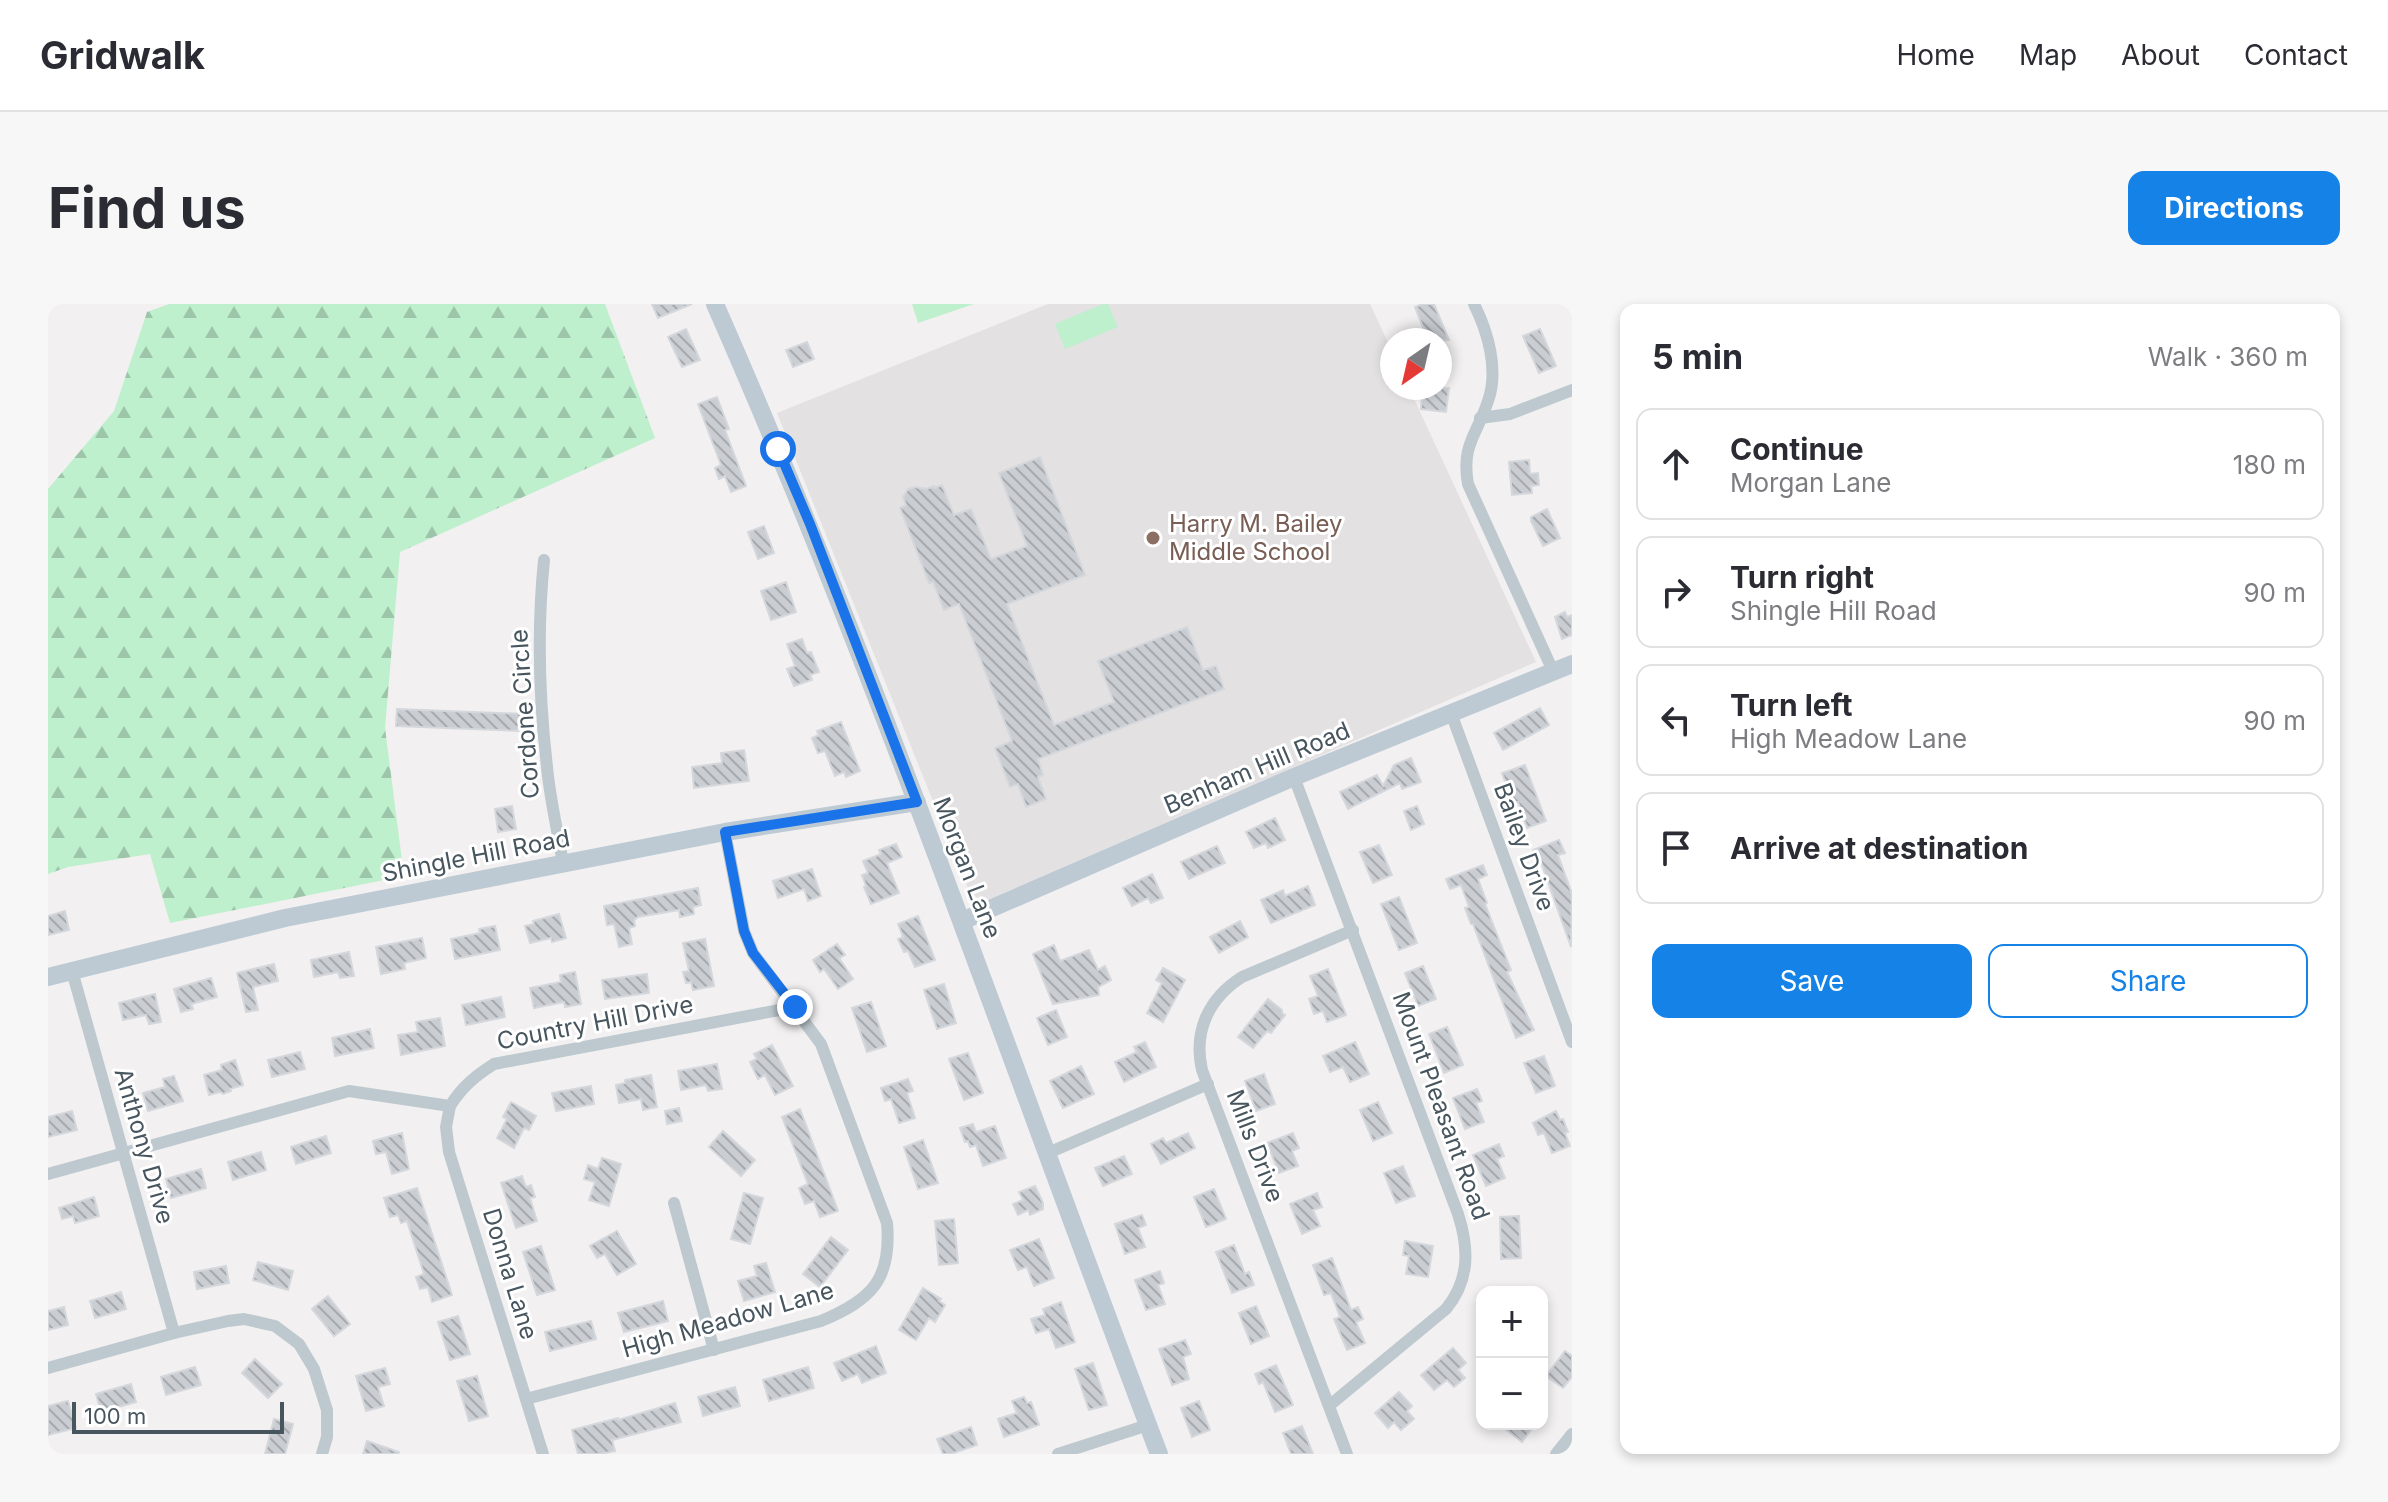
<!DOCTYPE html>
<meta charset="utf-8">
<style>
:root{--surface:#fff;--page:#f7f7f7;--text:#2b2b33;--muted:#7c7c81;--line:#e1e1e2;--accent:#1582e8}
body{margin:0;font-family:Inter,sans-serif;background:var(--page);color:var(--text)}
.controls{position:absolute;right:24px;bottom:24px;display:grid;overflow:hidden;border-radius:16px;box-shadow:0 4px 12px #0003}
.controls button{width:72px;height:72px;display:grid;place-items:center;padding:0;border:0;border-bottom:2px solid var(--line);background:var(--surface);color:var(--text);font:40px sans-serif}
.compass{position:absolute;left:1332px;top:24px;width:72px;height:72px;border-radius:50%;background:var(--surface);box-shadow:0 4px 12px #0003;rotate:214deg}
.scale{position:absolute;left:24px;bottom:20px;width:212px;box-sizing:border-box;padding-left:8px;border:4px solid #47555e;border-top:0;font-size:22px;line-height:28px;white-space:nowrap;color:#47555e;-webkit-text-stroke:6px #fff;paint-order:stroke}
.stop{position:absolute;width:24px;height:24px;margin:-18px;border:6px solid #1a73e8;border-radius:50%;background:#fff}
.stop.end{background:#1a73e8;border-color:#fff;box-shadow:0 2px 8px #0008}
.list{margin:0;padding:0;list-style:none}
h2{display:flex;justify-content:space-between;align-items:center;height:104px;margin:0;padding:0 32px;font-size:34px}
h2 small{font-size:26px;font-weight:400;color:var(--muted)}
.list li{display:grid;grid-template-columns:52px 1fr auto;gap:24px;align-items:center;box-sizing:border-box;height:112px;margin:0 16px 16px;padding:0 16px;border:2px solid var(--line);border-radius:16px}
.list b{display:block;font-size:30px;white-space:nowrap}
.list p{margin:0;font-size:26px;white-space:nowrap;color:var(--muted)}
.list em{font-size:26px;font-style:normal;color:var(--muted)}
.actions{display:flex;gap:16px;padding:24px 32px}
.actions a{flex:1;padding:18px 0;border:2px solid var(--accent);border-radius:16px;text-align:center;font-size:28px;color:var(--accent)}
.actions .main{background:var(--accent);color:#fff}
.icon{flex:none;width:44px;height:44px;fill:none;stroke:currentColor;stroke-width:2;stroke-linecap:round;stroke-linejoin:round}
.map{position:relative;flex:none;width:1524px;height:1150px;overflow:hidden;border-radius:16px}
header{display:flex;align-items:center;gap:48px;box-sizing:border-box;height:112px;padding:0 40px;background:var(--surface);border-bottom:2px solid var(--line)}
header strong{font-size:38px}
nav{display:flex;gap:44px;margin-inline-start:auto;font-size:28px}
.intro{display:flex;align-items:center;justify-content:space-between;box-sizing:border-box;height:192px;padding:0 48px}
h1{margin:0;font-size:56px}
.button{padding:20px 36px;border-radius:16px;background:var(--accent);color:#fff;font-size:28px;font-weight:700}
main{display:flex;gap:48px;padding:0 48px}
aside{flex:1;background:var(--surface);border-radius:16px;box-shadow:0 4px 12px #0003}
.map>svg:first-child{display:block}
</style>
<header>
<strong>Gridwalk</strong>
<nav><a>Home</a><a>Map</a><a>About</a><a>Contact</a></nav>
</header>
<div class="intro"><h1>Find us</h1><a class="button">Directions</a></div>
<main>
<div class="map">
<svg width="1524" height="1150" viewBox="0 0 1524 1150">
<defs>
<pattern id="forest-firs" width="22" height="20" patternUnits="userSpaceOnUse" patternTransform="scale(2)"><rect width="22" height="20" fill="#bef0cd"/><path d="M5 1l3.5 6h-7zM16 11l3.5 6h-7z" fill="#9cc5aa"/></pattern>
<pattern id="building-back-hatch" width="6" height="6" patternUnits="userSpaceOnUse" patternTransform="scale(2)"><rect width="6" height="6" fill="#caced3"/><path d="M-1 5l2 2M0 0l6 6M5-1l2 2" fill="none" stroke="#a6aaae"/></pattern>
</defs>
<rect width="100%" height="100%" fill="#f2f0f0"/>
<polygon fill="#e3e1e2" points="1000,0 1322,0 1344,47 1344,84 1361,84 1488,358 942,595 929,594 920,584 729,109"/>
<polygon fill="url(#forest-firs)" points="121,0 557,0 607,134 352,248 337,424 356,572 122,619 102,550 20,563 0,570 0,185 66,107 99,8"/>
<g fill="#bef0cd">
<polygon points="864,0 926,0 870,19"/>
<polygon points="1055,0 1060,0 1070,23 1017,45 1007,20"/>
</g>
<g fill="url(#building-back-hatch)" stroke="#d4d7dc" stroke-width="2">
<polygon points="604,0 644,0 610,14"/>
<polygon points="1374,0 1386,0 1401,36 1380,36 1367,3"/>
<polygon points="638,25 652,56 634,63 620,33"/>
<polygon points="1492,25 1508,62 1491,69 1475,32"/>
<polygon points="759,38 766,55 745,63 738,46"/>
<polygon points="1381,84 1401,84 1398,108 1373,105 1374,92 1380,93"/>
<polygon points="669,93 681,125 677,126 698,182 683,188 677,172 671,175 667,164 673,161 650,100"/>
<polygon points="992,153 1037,271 959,300 1006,421 1066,398 1050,357 1139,323 1155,366 1168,362 1176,385 990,455 995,471 990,473 998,495 978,503 970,480 962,483 947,444 964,437 911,300 896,306 885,278 881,279 852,204 858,201 855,193 860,185 867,183 878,185 886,182 887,184 894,181 906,211 923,205 943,255 979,242 951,169"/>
<polygon points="1481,156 1482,170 1490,169 1491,181 1483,182 1484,189 1464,191 1461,158"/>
<polygon points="1499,205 1512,234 1495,242 1483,217 1483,213"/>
<polygon points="716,222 726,249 710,255 700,228"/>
<polygon points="738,278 748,308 723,316 713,287"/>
<polygon points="1517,308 1519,313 1524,311 1524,331 1514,335 1507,313"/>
<polygon points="754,335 759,349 763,348 771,368 762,371 764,376 746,382 739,365 747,362 739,340"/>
<polygon points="1492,404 1501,421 1455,446 1446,429"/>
<polygon points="349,405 476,410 475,427 348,422"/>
<polygon points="793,418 812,467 798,473 796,468 787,472 777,447 770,449 764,434 771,431 769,427"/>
<polygon points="696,446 701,477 646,484 644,463 674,459 673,449"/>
<polygon points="1363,454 1373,478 1354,485 1352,479 1300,505 1292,488 1329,471 1335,482 1346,461"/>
<polygon points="1477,461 1498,517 1479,524 1470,498 1465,500 1454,469"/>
<polygon points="464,502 468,525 450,528 447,505"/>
<polygon points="1369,502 1376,520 1363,526 1356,507"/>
<polygon points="1227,514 1237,536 1220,544 1218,539 1206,544 1198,528"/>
<polygon points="1511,536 1517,549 1510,551 1524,590 1523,643 1493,558 1490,559 1485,546"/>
<polygon points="848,540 854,553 839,559 851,589 823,600 816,583 818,582 814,571 820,569 815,557 833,550 831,546"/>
<polygon points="1331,541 1344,571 1325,579 1312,548"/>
<polygon points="1169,542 1177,559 1141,575 1133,558"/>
<polygon points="1435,561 1439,571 1430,575 1439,599 1437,600 1463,666 1459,668 1486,726 1468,734 1425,620 1423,620 1417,604 1421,603 1413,581 1402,585 1398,575"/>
<polygon points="764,565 773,592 760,597 756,585 730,594 725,577"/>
<polygon points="1104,570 1115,594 1103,599 1100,594 1084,602 1075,584"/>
<polygon points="1260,582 1267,601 1223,619 1213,596 1235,586 1237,592"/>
<polygon points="650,584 653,601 645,603 646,610 632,613 631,606 590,613 586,616 587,622 581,624 584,640 571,643 566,620 559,621 556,602"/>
<polygon points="1351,593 1369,639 1351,646 1333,600"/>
<polygon points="17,607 21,626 0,631 0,612"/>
<polygon points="511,610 518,634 504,638 503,634 482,639 477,622 486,620 485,617"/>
<polygon points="870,612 887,656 867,663 860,647 856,648 850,635 855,633 850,620"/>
<polygon points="1192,617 1200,633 1171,649 1162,633"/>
<polygon points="447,622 452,646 407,655 403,635 432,629 431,625"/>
<polygon points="374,634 378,654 356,659 357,665 333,670 328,643"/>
<polygon points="657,635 666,682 645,686 643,678 638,679 635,668 641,667 635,639"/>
<polygon points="789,640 797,651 791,654 805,675 790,685 776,665 772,668 765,656"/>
<polygon points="1006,641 1012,657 1041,646 1050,666 1057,662 1063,676 1050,683 1051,691 1005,700 985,650"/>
<polygon points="301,648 306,672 292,674 290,668 266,673 263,656"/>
<polygon points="226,660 230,677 205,683 210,706 198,708 189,669"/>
<polygon points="1375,662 1388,695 1370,702 1357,669"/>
<polygon points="1115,664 1137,676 1115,718 1099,709 1114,679 1108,676"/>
<polygon points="1280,665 1298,711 1279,718 1275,707 1266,710 1261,695 1270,692 1262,672"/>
<polygon points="527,668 533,700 517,703 516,698 486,704 482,684 513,678 512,671"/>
<polygon points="599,670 601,689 557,695 554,676"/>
<polygon points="163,674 169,693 143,700 145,705 133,708 126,685"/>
<polygon points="896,680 908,719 889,725 876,686"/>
<polygon points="107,690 113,718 101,720 98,711 75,716 71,699"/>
<polygon points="453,693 457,713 418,721 414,701"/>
<polygon points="1220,695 1234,706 1234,709 1237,711 1223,729 1219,727 1205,744 1190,733"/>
<polygon points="823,698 838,742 819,748 804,704"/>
<polygon points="1008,706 1019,733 1000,741 989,714"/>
<polygon points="392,714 397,742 353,751 350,731 370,728 368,718"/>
<polygon points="1399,723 1415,761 1396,769 1381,730"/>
<polygon points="322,725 326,744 287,752 284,734"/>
<polygon points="1097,738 1108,763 1076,778 1067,758 1089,748 1086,743"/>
<polygon points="1307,738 1321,770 1302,778 1295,763 1282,768 1275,752"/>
<polygon points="724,741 745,782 727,791 717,771 710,775 702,758 709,755 706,750"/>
<polygon points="252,748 257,765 224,773 220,756"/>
<polygon points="920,749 935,789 916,796 901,755"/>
<polygon points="1496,752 1507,782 1488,789 1476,759"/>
<polygon points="187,756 195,781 182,785 183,787 175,790 172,788 161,791 156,771 174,766 173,761"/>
<polygon points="669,760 674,785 660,787 658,781 633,786 630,767"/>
<polygon points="1033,762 1046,790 1015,804 1002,777"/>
<polygon points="1216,770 1227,800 1208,807 1197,777"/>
<polygon points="603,771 609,803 595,806 593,795 571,799 568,781 577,779 577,776"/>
<polygon points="126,772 135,797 100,807 95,789 117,783 115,775"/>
<polygon points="860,775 865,787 859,789 867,814 851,819 843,795 837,797 833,784"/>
<polygon points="543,782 546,800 508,807 504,789"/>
<polygon points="1429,785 1434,797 1428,799 1436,818 1417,825 1405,794"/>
<polygon points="463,798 488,812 481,826 476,824 466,844 449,834 459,815 455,813"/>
<polygon points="1330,798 1344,829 1325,837 1312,806"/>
<polygon points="631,804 634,817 619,820 617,807"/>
<polygon points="752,805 790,907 772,913 766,897 757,900 751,884 760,880 734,813"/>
<polygon points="24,807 29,826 0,833 0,813"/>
<polygon points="1508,807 1512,816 1515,815 1520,828 1517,829 1522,842 1504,849 1496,829 1490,831 1485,819"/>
<polygon points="925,820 928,828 947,822 958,854 935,862 928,841 922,843 920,837 917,838 912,824"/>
<polygon points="675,827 707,856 693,872 661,843"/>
<polygon points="354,829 361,865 344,870 338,848 328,850 325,837"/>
<polygon points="1140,829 1147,844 1113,860 1103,840 1115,834 1118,839"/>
<polygon points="1245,829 1251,844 1244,847 1250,862 1231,869 1219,839"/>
<polygon points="278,832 283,849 248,860 243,843"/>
<polygon points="875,836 890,879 870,885 856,843"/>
<polygon points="1451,840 1456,852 1449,855 1457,874 1438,882 1425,851"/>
<polygon points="213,848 218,866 185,876 180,858"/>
<polygon points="1076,852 1084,870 1055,882 1047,864"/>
<polygon points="554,854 573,860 561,902 541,896 547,878 536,875 540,861 550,865"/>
<polygon points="1355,862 1367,892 1348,899 1336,869"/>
<polygon points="153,865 158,884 123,894 118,875"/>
<polygon points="474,872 478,883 483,881 487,893 482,894 489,917 468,924 453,879"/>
<polygon points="987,882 995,899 995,905 982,911 980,906 970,911 965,900 975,896 971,888"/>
<polygon points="369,884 404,991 384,998 380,983 372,985 368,973 376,970 359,917 353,919 350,911 342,913 336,894"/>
<polygon points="1166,885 1178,915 1158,923 1146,893"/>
<polygon points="696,889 715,894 702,940 683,935"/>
<polygon points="1269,889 1274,903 1265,906 1272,922 1254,930 1242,900"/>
<polygon points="46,893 51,912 27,919 25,912 14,915 11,904"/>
<polygon points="1094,911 1098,921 1090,924 1097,943 1077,950 1067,920"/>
<polygon points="1471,912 1473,954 1453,955 1452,913"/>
<polygon points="906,915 910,959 891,961 887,917"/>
<polygon points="569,927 588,960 569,971 557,950 549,954 542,942"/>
<polygon points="783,933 800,946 772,983 755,970"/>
<polygon points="991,935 1006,974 986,982 979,963 970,966 962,946"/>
<polygon points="1357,937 1385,942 1380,973 1358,970 1361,952 1355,951"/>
<polygon points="1186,941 1197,970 1201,968 1206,981 1184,989 1168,948"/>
<polygon points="493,942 507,986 489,991 475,948"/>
<polygon points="1284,954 1303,1006 1310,1003 1315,1015 1308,1018 1317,1039 1299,1046 1286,1015 1292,1013 1283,989 1276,991 1265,961"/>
<polygon points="210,958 245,967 240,986 205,976"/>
<polygon points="718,959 727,988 696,997 690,977 709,972 706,962"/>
<polygon points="178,962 181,979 149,985 146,968"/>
<polygon points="1112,967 1116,979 1110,981 1117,1000 1098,1006 1087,976"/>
<polygon points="875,984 893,995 891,997 897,1001 887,1018 881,1014 868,1036 851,1026"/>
<polygon points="73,988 78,1005 47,1014 42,997"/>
<polygon points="280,992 302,1020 286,1032 264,1005"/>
<polygon points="615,997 620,1017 576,1028 570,1009"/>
<polygon points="1013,998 1027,1038 1008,1044 1001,1025 988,1029 983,1015 997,1011 995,1005"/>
<polygon points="1208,1002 1221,1032 1203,1040 1191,1009"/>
<polygon points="16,1003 20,1021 0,1026 0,1007"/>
<polygon points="410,1012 422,1050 402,1056 390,1018"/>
<polygon points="543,1017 548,1035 502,1047 497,1028"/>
<polygon points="1137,1036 1143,1050 1135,1053 1141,1075 1124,1081 1111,1045"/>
<polygon points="828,1042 838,1069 814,1079 810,1070 794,1077 786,1059"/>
<polygon points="1405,1044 1418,1059 1410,1066 1417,1074 1406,1083 1399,1076 1386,1086 1373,1071"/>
<polygon points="1517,1047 1524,1052 1524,1073 1515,1084 1498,1072"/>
<polygon points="207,1055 234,1080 220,1094 194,1069"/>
<polygon points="1045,1059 1059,1101 1041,1106 1027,1065"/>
<polygon points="1228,1061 1245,1101 1227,1108 1215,1078 1211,1080 1207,1070"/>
<polygon points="147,1063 153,1081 118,1091 113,1073"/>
<polygon points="760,1063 766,1084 721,1097 715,1076"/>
<polygon points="337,1064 342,1080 330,1083 336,1102 318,1107 308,1072"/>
<polygon points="429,1072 440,1112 421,1117 409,1077"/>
<polygon points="83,1080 88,1098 53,1108 48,1090"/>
<polygon points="687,1083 692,1102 655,1112 650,1093"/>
<polygon points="1351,1088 1364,1102 1359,1107 1366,1115 1353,1126 1346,1118 1340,1124 1327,1109"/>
<polygon points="976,1093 979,1099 983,1098 991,1121 956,1133 950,1115 969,1109 964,1097"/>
<polygon points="20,1097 28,1124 0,1131 0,1102"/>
<polygon points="1151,1097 1162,1126 1144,1133 1133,1104"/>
<polygon points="627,1099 633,1118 564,1136 567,1147 553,1150 530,1150 524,1126 570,1114 570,1116"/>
<polygon points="226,1115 245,1120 237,1150 217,1150"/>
<polygon points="1451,1120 1487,1120 1474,1138"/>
<polygon points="1254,1122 1265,1150 1243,1150 1235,1129"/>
<polygon points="923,1123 929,1141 903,1150 895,1150 889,1135"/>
<polygon points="319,1137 351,1148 350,1150 315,1150"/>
</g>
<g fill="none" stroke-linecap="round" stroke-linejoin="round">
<g stroke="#bdc9cf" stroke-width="12">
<path d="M1426,0C1440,28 1451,66 1440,97C1429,131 1413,141 1420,180L1505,367"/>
<polyline points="1432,114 1462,110 1524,86"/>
<path d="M496,256C489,325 491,394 499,463C502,496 510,528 515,560"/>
<polyline points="1403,409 1524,738"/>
<path d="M1246,473L1410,910C1421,944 1422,976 1398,1005L1282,1101"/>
<polyline points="24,667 126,1029"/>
<polyline points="402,802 398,823 401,848 495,1150"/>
<polyline points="1000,849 1160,780"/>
<path d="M0,870L301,787L402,802C414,783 427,772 446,760L747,703"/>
<polyline points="626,899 666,1046"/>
<polyline points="0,1064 126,1029 180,1017 196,1015 227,1022 251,1040 266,1065 279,1106 279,1133 274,1150"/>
<path d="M478,1095L773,1017C823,996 844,976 839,919L773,740L705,649L696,627L677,528"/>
<polyline points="1010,1150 1100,1121"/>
<path d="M1299,1150L1154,766C1145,727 1161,694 1194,673L1305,626"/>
<polyline points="1508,1150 1524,1130"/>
</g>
<g stroke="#bdcad4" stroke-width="18">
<path d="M667,0C833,377 965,766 1111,1150"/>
<polyline points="914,617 1246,473 1524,360"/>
<polyline points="0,673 237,614 677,528 869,498"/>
</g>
</g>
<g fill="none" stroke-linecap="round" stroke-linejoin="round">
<polyline stroke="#1a73e8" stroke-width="10" points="730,145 762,220 869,498 677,528 696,627 705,649 747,703"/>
</g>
<circle fill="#8d6e63" stroke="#fff" stroke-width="3" cx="1105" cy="234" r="8"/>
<g text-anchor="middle" stroke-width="6" stroke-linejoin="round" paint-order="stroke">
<g font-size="24" fill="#785e54" stroke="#fff" text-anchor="start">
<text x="1121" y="228">Harry M. Bailey<tspan x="1121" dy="28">Middle School</tspan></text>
</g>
<g font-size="24" fill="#47555e" stroke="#fff">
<text transform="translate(477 410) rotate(-94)" y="8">Cordone Circle</text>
<text transform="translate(1209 464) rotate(-23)" y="8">Benham Hill Road</text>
<text transform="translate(1476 543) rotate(70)" y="8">Bailey Drive</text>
<text transform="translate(428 552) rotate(-11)" y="8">Shingle Hill Road</text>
<text transform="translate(919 564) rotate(69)" y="8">Morgan Lane</text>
<text transform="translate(547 719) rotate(-11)" y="8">Country Hill Drive</text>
<text transform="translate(1393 802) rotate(70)" y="8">Mount Pleasant Road</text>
<text transform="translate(96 842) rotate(74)" y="8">Anthony Drive</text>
<text transform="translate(1207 842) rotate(69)" y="8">Mills Drive</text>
<text transform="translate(462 970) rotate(73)" y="8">Donna Lane</text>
<text transform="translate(680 1016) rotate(-16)" y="8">High Meadow Lane</text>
</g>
</g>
</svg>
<div class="controls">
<button>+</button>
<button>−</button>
</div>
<svg class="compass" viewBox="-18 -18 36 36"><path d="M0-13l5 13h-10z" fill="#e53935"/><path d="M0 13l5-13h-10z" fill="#7c7c81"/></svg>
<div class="scale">100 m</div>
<div class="stop" style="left:730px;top:145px"></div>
<div class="stop end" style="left:747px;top:703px"></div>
</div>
<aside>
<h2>5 min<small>Walk · 360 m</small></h2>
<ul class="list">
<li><svg class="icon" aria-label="ahead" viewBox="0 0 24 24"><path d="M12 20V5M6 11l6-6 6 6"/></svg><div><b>Continue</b><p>Morgan Lane</p></div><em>180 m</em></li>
<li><svg class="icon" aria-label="right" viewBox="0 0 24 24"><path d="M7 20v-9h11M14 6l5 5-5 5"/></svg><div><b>Turn right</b><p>Shingle Hill Road</p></div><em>90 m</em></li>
<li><svg class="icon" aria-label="left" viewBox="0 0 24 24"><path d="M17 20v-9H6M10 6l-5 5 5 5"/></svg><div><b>Turn left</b><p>High Meadow Lane</p></div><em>90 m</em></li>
<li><svg class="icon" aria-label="arrive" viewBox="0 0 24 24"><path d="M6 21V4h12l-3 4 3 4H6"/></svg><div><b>Arrive at destination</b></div></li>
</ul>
<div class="actions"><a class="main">Save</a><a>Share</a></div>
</aside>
</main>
